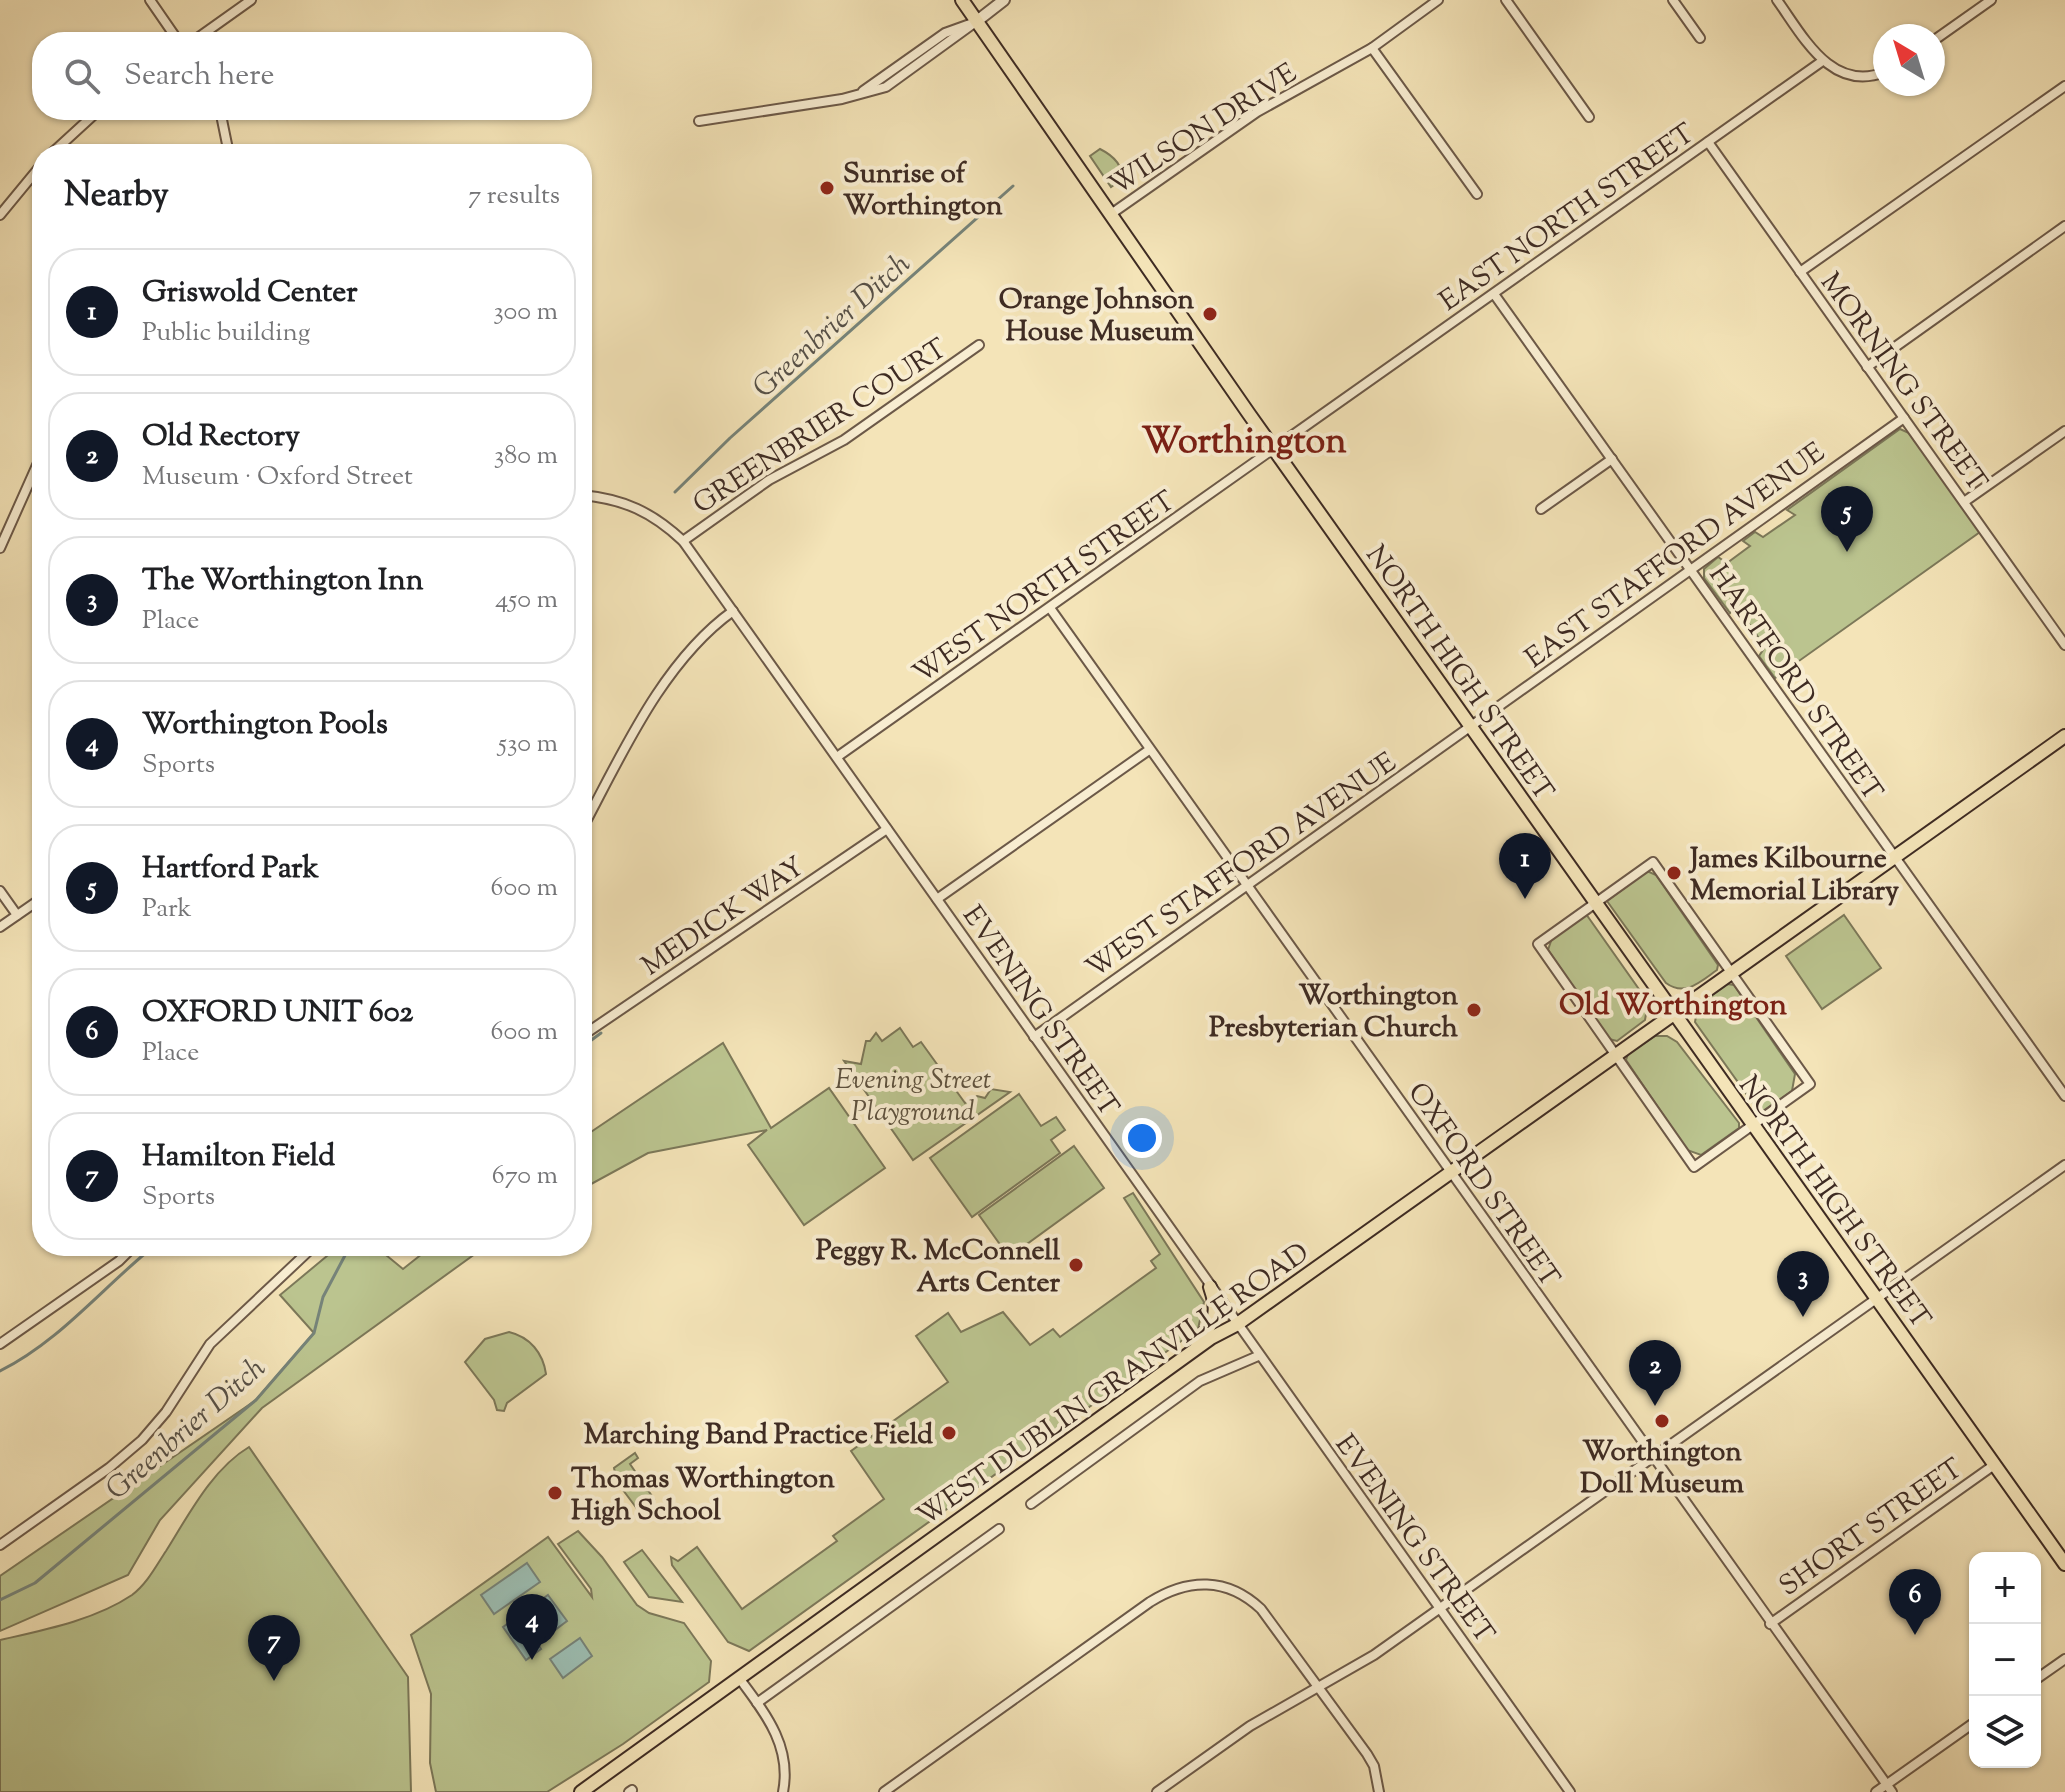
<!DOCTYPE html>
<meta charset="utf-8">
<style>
:root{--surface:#fff;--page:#f2f2f2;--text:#202124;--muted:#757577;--line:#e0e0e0;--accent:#111827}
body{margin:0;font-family:"Sorts Mill Goudy",serif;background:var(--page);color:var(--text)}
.controls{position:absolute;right:24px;bottom:24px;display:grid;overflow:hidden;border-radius:16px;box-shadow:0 2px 6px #0004}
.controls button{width:72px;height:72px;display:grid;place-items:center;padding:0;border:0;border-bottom:2px solid var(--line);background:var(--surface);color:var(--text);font:40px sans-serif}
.compass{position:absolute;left:1873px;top:24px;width:72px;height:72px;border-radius:50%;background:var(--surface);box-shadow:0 2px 6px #0004;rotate:322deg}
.you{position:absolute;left:1142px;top:1138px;width:28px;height:28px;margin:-20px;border:6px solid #fff;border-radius:50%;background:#1a73e8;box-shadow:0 0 0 12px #1a73e833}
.badge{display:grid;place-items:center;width:52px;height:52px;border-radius:50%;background:var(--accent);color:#fff;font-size:26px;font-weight:700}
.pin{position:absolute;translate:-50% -66px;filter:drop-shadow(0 2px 4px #0008)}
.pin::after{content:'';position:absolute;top:42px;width:28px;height:24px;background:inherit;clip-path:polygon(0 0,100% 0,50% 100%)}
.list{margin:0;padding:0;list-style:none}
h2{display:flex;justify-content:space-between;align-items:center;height:104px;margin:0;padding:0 32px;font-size:34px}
h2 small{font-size:26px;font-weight:400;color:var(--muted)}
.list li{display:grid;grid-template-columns:52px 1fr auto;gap:24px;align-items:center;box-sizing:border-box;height:128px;margin:0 16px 16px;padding:0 16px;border:2px solid var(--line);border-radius:32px}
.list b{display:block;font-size:30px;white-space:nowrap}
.list p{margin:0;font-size:26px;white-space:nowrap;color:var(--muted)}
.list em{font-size:26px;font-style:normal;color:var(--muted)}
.icon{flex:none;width:44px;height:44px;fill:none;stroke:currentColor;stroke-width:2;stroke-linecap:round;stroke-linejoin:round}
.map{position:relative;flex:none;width:2065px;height:1792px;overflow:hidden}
.search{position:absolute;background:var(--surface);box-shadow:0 2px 6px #0004;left:32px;top:32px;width:560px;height:88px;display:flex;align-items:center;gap:20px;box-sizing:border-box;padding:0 28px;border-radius:32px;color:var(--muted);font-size:30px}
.panel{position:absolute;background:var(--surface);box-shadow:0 2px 6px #0004;left:32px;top:144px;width:560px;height:1112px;border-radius:32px}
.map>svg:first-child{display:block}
</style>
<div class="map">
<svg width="2065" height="1792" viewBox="0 0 2065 1792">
<rect width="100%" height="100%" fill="#f4e4b8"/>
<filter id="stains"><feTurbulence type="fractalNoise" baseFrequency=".0025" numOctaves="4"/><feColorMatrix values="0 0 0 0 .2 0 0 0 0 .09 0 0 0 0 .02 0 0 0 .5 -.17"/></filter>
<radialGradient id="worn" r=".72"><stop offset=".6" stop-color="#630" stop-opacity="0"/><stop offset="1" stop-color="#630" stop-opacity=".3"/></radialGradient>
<g fill="#bbc48f" stroke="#7c7859" stroke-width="2">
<path d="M1100,149C1112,155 1123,164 1122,179L1111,187L1090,156Z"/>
<polygon points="1900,429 1909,433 1980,532 1775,678 1759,656 1765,647 1736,605 1730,613 1704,578 1704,569 1718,557 1727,563 1750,546 1743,541 1755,532 1763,537 1795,515 1787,510"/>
<path d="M1647,871L1656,875L1718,965L1717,970C1700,982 1685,997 1666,983L1607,901Z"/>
<polygon points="1586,914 1648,1002 1645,1020 1617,1041 1609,1039 1548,950 1552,938"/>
<polygon points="1844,915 1881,968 1822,1009 1786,956"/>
<polygon points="1727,984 1734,985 1795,1074 1792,1091 1760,1113 1695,1022 1698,1005"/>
<polygon points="900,1028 913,1047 921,1042 965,1103 977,1096 985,1098 991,1089 1010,1092 913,1160 844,1061 861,1064 866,1041 870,1041 876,1033 882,1041"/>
<polygon points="1655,1036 1667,1036 1677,1042 1739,1123 1739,1128 1701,1155 1687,1150 1626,1060 1628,1054"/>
<polygon points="723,1043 771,1128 829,1088 885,1168 804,1225 748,1145 767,1130 648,1153 582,1189 582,1138"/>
<polygon points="1019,1094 1041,1126 1056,1117 1065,1130 1051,1140 1060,1153 972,1217 930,1158"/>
<polygon points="1074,1146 1104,1188 1009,1257 979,1215"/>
<polygon points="1133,1193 1204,1302 1198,1329 749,1651 728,1642 672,1565 671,1557 678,1561 697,1547 742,1609 837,1541 833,1536 884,1499 851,1451 948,1382 916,1336 948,1313 961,1332 1003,1312 1030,1345 1053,1329 1060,1337 1156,1268 1151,1261 1160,1254 1124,1198"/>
<polygon points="339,1246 375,1246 403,1269 432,1246 486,1246 262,1408 160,1520 128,1575 0,1631 0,1576 256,1400 314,1333 280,1295"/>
<path d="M509,1332C530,1337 543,1353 546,1374L507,1403L504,1411L497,1410L494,1400L465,1362L485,1339Z"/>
<path d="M249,1447L408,1677L411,1792H0V1640C44,1630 95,1620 132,1595C147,1584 156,1566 166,1551C188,1516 212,1469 249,1447Z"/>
<polygon points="635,1453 638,1458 630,1464 654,1499 638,1510 617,1482 614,1468"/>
<polygon points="578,1531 602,1557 637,1605 649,1613 684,1623 711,1661 709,1682 623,1744 547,1792 436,1792 430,1763 431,1694 411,1635 548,1537 592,1597 591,1589 558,1544"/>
<polygon points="642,1550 682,1602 649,1597 624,1562"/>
</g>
<g fill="#9cbeb3" stroke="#768379" stroke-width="2">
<polygon points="527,1563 540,1582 494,1614 481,1595"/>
<polygon points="548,1595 567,1621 555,1630 548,1621 531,1633 541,1649 526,1660 503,1627"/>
<polygon points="580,1638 592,1656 563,1678 550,1659"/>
</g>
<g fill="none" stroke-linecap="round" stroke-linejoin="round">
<g stroke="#768379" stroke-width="3">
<polyline points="675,492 730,438 1013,186"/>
<polyline points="582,1047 601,1033"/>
<path d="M0,1371C60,1341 102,1288 154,1246"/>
<polyline points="0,1600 35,1583 256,1400 314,1333 323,1297 350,1246"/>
</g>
<g stroke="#6c5948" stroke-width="12">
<g id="minor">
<polyline points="150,0 179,42"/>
<polyline points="1506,0 1589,117"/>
<polyline points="1673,0 1700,38"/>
<path d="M1777,0C1803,36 1831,93 1885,72"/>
<polyline points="1933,41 1991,0"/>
<polyline points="192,42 251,0"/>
<polyline points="1372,48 1477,194"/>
<polyline points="863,91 945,33 970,24"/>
<polyline points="220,110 229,154"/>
<polyline points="699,121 842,99 886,87 977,21"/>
<polyline points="1708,142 2065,645"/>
<polyline points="51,154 99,110"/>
<polyline points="1111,214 1257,112 1372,48 1438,0"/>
<polyline points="0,215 42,164"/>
<polyline points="1800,272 2065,86"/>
<polyline points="1494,294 2065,1096"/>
<polyline points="1867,367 2065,226"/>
<path d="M582,495C624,499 652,512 683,541L1570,1792"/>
<polyline points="1964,502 2065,431"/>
<polyline points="1541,509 1612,459"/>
<polyline points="683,541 769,480 844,440 979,345"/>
<polyline points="0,548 42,454"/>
<polyline points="1050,608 1892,1792"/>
<polyline points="837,757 1821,62"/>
<path d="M582,829C622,754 663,661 733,611"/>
<polygon points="1653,862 1810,1084 1694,1167 1538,944"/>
<polyline points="0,891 17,915"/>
<polyline points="937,899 1149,750"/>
<polyline points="0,927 42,898"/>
<polyline points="582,1036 887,829"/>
<polyline points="1034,1037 1904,418"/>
<polyline points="0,1344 119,1261 134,1246"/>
<polyline points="1031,1504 1200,1381 1258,1356"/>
<polyline points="0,1545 109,1468 142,1440 166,1412 210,1344 314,1246"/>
<polyline points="1770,1624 1994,1465"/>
<path d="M739,1678C765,1713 792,1746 783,1792"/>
<polyline points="2035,1680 2065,1659"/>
<polyline points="757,1703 999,1529"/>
<polyline points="629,1792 632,1790"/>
<path d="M884,1792L1150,1602C1188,1578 1227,1577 1261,1609L1367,1754L1374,1766L1379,1792"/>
<polyline points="1157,1792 1250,1726 1374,1655 2065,1165"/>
<polyline points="1876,1792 1975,1722"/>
</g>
</g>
<g stroke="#6c5948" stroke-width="14">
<polyline id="tertiary" points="977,21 1004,0"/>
</g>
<g stroke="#3e2b23" stroke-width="16">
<g id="primary">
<polyline points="962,0 1249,414 2065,1564"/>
<path d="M1197,1343C1214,1320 1220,1316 1210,1287"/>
<polyline points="581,1792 1211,1338 1236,1325 2065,736"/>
</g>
</g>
<use href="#minor" stroke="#f8edd1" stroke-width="8"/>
<use href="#tertiary" stroke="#f8edd1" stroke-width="10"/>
<use href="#primary" stroke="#f4e4b8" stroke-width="12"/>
</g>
<g fill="#8f2418" stroke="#f8edd1" stroke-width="3">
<circle cx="827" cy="188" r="8"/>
<circle cx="1210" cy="314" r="8"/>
<circle cx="1674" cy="873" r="8"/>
<circle cx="1474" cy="1010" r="8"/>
<circle cx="1076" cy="1265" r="8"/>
<circle cx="1662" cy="1421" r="8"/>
<circle cx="949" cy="1433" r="8"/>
<circle cx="555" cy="1493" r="8"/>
</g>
<g text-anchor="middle" stroke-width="8" stroke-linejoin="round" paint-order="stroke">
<g font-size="28" fill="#3e2b23" stroke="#f8edd1">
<text transform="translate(1202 128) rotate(-33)" y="10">WILSON DRIVE</text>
<text transform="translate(1566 216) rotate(-35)" y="10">EAST NORTH STREET</text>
<text transform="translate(1905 381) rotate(54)" y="10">MORNING STREET</text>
<text transform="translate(819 425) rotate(-33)" y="10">GREENBRIER COURT</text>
<text transform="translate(1674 554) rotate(-36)" y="10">EAST STAFFORD AVENUE</text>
<text transform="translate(1043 586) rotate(-35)" y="10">WEST NORTH STREET</text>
<text transform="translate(1461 672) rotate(55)" y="10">NORTH HIGH STREET</text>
<text transform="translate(1797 682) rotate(55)" y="10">HARTFORD STREET</text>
<text transform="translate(1240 864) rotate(-35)" y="10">WEST STAFFORD AVENUE</text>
<text transform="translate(722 915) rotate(-34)" y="10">MEDICK WAY</text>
<text transform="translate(1042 1010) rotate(55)" y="10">EVENING STREET</text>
<text transform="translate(1485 1184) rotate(55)" y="10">OXFORD STREET</text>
<text transform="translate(1836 1201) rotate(54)" y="10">NORTH HIGH STREET</text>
<text transform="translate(1112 1383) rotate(-35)" y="10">WEST DUBLIN GRANVILLE ROAD</text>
<text transform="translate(1870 1526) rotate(-35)" y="10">SHORT STREET</text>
<text transform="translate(1416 1538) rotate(54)" y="10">EVENING STREET</text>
</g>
<g font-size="28" font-weight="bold" fill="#3e2b23" stroke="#f8edd1" text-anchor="end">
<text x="843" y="182" text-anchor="start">Sunrise of<tspan x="843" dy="32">Worthington</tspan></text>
<text x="1194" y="308">Orange Johnson<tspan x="1194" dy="32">House Museum</tspan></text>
<text x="1690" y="867" text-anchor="start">James Kilbourne<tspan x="1690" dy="32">Memorial Library</tspan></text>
<text x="1458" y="1004">Worthington<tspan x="1458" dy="32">Presbyterian Church</tspan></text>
<text x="1060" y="1259">Peggy R. McConnell<tspan x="1060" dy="32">Arts Center</tspan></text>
<text x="933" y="1443">Marching Band Practice Field</text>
<text x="1662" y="1460" text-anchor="middle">Worthington<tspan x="1662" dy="32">Doll Museum</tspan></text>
<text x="571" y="1487" text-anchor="start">Thomas Worthington<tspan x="571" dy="32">High School</tspan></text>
</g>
<g font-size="28" font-style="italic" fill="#5d513e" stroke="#f8edd1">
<text x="913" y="1088">Evening Street<tspan x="913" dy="32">Playground</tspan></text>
</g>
<g font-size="30" font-style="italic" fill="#565047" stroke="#f8edd1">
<text transform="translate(831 325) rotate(-42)" y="10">Greenbrier Ditch</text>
<text transform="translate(185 1428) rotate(-41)" y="10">Greenbrier Ditch</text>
</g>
<g font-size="30" font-weight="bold" fill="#7a1f14" stroke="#f8edd1">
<text x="1673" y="1014">Old Worthington</text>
</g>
<g font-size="36" font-weight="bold" fill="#7a1f14" stroke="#f8edd1">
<text x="1244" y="452">Worthington</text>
</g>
</g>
<rect width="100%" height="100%" filter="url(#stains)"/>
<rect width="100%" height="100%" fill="url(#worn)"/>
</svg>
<div class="controls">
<button>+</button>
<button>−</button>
<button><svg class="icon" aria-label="layers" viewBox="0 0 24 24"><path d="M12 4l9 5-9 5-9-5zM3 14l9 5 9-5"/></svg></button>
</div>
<svg class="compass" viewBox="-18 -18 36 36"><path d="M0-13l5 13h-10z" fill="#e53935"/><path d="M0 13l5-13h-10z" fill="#757577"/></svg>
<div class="you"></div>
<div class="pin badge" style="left:1525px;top:899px">1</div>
<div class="pin badge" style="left:1655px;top:1406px">2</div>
<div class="pin badge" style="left:1803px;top:1317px">3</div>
<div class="pin badge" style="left:532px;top:1660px">4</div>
<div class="pin badge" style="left:1847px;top:552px">5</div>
<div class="pin badge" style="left:1915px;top:1635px">6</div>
<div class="pin badge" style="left:274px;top:1681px">7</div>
<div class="search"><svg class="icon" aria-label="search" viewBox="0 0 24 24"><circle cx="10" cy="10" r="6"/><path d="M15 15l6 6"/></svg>Search here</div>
<section class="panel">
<h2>Nearby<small>7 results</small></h2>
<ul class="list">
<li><span class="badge">1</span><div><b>Griswold Center</b><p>Public building</p></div><em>300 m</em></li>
<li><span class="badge">2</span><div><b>Old Rectory</b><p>Museum · Oxford Street</p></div><em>380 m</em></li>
<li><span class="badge">3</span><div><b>The Worthington Inn</b><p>Place</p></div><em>450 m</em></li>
<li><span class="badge">4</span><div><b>Worthington Pools</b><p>Sports</p></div><em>530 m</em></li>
<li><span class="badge">5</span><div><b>Hartford Park</b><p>Park</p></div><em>600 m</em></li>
<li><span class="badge">6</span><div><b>OXFORD UNIT 602</b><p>Place</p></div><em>600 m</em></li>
<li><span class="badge">7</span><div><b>Hamilton Field</b><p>Sports</p></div><em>670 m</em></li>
</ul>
</section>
</div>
